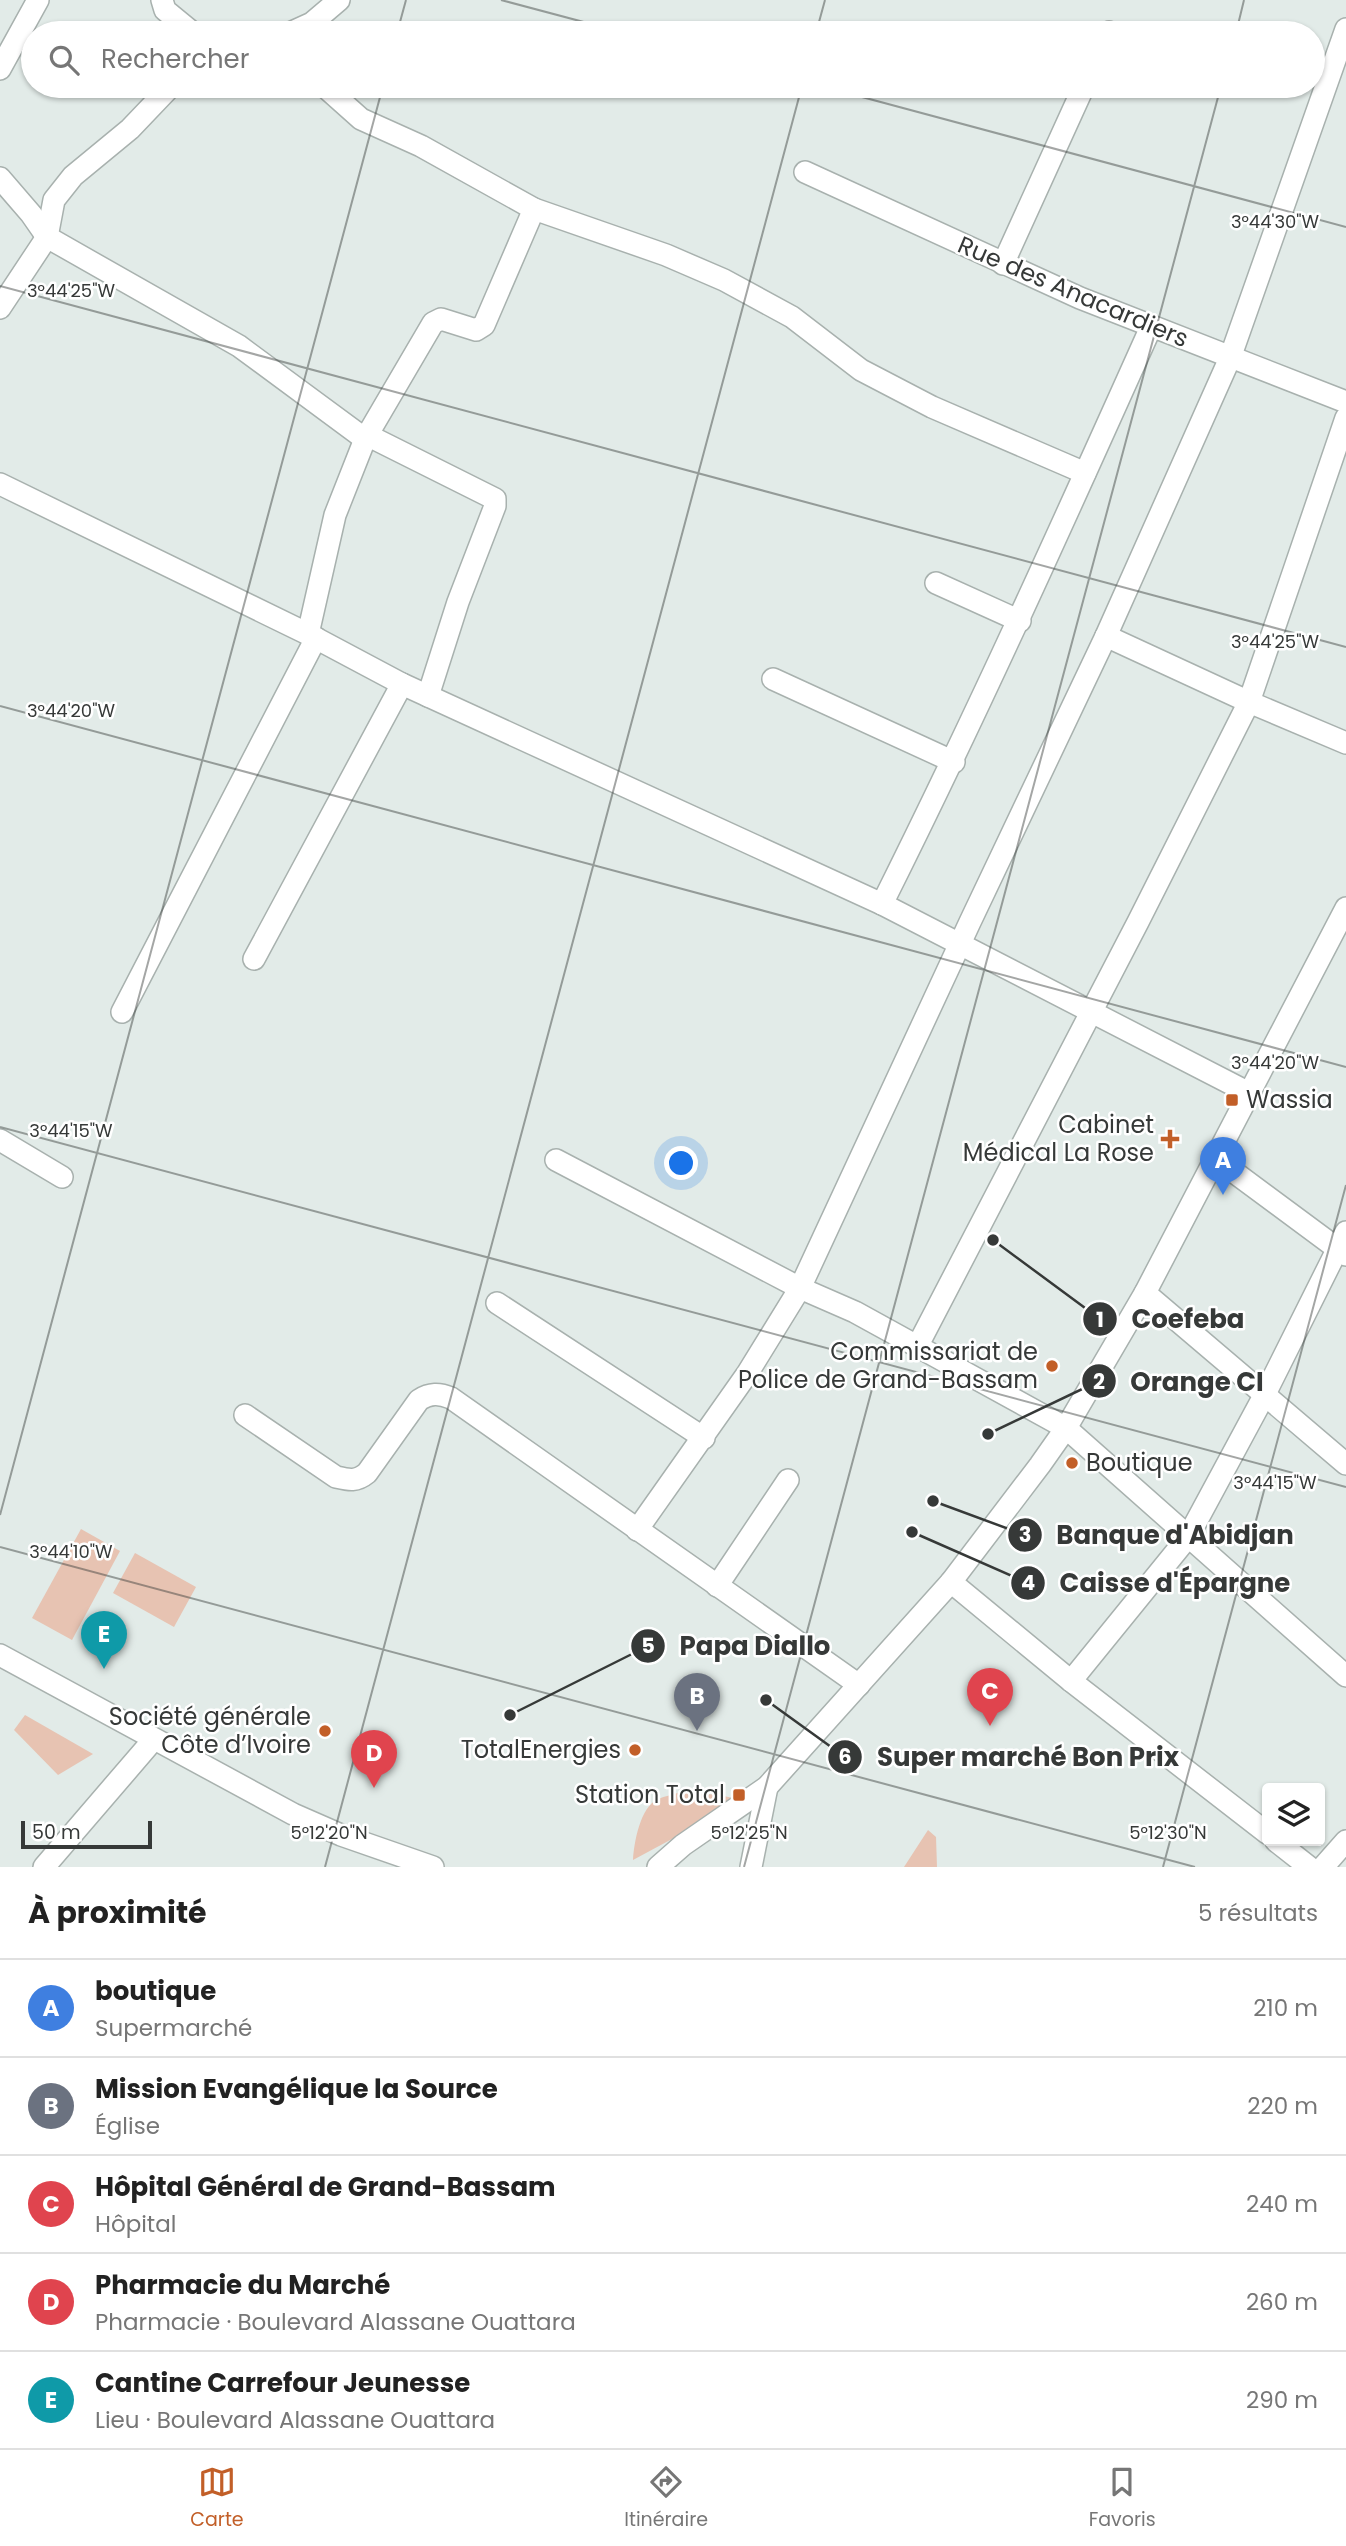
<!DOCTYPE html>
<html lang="fr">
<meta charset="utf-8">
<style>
:root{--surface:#fff;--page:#f6f6f6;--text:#222;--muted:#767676;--line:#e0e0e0;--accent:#c25f28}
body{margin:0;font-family:Poppins,sans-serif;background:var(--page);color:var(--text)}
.controls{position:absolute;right:21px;bottom:21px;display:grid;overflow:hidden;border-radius:7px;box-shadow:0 2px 5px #0004}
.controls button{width:63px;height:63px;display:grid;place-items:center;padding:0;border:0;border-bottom:2px solid var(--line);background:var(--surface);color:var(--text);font:35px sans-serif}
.scale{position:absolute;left:21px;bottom:18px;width:131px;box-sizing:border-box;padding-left:7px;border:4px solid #363938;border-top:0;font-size:19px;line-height:24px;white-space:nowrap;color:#363938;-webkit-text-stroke:5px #fff;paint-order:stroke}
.you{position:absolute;left:682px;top:1164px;width:24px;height:24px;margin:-18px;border:5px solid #fff;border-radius:50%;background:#1a73e8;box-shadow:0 0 0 10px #1a73e833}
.badge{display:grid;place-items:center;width:46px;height:46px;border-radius:50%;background:var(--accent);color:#fff;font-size:23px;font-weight:700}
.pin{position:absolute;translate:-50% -58px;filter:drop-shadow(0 2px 4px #0008)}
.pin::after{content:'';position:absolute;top:37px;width:24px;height:21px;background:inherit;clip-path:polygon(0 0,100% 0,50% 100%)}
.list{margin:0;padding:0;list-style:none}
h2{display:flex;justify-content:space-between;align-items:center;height:91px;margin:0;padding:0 28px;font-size:30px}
h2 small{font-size:23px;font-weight:400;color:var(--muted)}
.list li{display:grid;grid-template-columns:46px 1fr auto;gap:21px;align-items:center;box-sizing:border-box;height:98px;padding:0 28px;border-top:2px solid var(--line)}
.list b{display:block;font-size:26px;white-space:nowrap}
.list p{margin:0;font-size:23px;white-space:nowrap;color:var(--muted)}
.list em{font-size:23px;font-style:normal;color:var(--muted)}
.icon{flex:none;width:38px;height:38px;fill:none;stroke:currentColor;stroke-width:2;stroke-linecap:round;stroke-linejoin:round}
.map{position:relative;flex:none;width:1346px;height:1867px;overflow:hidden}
.search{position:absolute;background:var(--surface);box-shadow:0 2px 5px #0004;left:21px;right:21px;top:21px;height:77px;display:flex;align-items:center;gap:18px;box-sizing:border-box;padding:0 24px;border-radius:38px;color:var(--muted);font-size:26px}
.sheet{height:581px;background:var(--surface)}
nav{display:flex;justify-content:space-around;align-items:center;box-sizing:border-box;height:98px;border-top:2px solid var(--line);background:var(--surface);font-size:19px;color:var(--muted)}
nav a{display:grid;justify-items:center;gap:4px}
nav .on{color:var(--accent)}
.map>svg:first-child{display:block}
</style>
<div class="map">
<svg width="1346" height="1867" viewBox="0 0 1346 1867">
<rect width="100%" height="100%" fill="#e2ebe8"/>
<g fill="#e7c3b2">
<polygon points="81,1529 120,1551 72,1640 32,1618"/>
<polygon points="135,1553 196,1587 174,1627 113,1593"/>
<polygon points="25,1715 93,1754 58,1775 14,1730"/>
<path d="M680,1792L719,1795L733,1798L685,1832L633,1860C634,1843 640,1807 658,1799C665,1796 673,1795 680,1792Z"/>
<polygon points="928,1830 936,1837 937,1867 904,1867"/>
</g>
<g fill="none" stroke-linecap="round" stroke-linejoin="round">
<g stroke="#a8b1ae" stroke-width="24">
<g id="minor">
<polyline points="162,0 165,10 193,33"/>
<polyline points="290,33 312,23 339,0"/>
<polyline points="1108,33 1109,32"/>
<polyline points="0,69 38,0"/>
<polyline points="324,86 361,119 421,146 534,209 666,255 724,280 792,317 861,370 932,407 1085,473"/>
<polyline points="805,172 1080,298 1346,402"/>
<polyline points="0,178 31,214 47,237 239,346 365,439"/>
<polyline points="1003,264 1084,86"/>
<polyline points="0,308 47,237 54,200 73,176 130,129 171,86"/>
<polyline points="367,435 495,499 495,506 458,602 428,696"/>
<polyline points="0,484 308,634 402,684 882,904 1251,1094"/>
<polyline points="936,583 1020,621"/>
<polyline points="308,634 335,515 365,439 433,323 441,319 476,330 484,325 534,209"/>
<polyline points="1106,636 1249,702 1346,743"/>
<polyline points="773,679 954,762"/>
<path d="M882,904C977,714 1064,521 1151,327"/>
<polyline points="254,959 402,684"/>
<polyline points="122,1012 316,638"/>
<polyline points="0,1140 62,1177"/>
<polyline points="1215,1158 1346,1255"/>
<polyline points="556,1160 800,1288 855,1312 1066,1428 1346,1676"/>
<polyline points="1145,1293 1346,1464"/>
<polyline points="497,1303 704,1438"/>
<polyline points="918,1345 1138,922 1249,702 1346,418"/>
<path d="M245,1415L336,1477C349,1480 356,1482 367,1473L419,1400C430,1393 439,1393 451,1398L859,1685"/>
<polyline points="637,1530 747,1374 800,1288 970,922 1106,636 1230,358 1346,29"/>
<polyline points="951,1582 1071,1681 1267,1833"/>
<polyline points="717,1586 788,1480"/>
<polyline points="0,1655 293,1814 341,1835 433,1867"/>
<polyline points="1071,1681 1188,1537 1265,1394 1346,1232"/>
<polyline points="1276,1841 1309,1867"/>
<polyline points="44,1867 154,1739"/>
<polyline points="658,1867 683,1845 767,1787 951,1582 1040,1465 1066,1428 1145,1293 1346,908"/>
<polyline points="751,1867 767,1787"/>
<polyline points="1323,1867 1346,1841"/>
</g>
</g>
<use href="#minor" stroke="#fff" stroke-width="21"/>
</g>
<path fill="none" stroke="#363938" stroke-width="2" stroke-opacity="0.45" d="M501,0L625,33M397,33L406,0M816,33L825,0M1236,33L1244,0M821,86L1346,227M0,286L1346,647M0,706L1346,1067M0,1127L1346,1487M0,1515L383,86M0,1547L1195,1867M325,1867L802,86M744,1867L1221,86M1163,1867L1346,1185"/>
<g fill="#c25f28" stroke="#fff" stroke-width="2.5">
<rect x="1225" y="1093" width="14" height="14" rx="3.5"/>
<path d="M1166.5 1128.5h7v7h7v7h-7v7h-7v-7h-7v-7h7z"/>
<circle cx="1052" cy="1366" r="7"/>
<circle cx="1072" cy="1463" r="7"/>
<circle cx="325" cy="1731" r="7"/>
<circle cx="635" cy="1750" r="7"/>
<rect x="732" y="1788" width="14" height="14" rx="3.5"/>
</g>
<g text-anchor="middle" stroke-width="5" stroke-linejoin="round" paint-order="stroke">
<g font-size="24" fill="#363938" stroke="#fff">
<text transform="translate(1073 292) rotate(23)" y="8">Rue des Anacardiers</text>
</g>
<g font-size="24" fill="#363938" stroke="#fff" text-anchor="end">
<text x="1246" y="1108" text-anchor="start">Wassia</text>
<text x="1154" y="1133">Cabinet<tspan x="1154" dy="28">Médical La Rose</tspan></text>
<text x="1038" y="1360">Commissariat de<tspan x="1038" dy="28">Police de Grand-Bassam</tspan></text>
<text x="1086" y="1471" text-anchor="start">Boutique</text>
<text x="311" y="1725">Société générale<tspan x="311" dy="28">Côte d’Ivoire</tspan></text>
<text x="621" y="1758">TotalEnergies</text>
<text x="725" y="1803">Station Total</text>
</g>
</g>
<g font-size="18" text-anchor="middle" fill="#363938" stroke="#fff" stroke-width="5" stroke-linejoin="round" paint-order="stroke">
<text x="1275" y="228">3°44'30"W</text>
<text x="71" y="297">3°44'25"W</text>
<text x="1275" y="648">3°44'25"W</text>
<text x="71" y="717">3°44'20"W</text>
<text x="1275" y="1069">3°44'20"W</text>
<text x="71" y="1137">3°44'15"W</text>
<text x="1275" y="1489">3°44'15"W</text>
<text x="71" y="1558">3°44'10"W</text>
<text x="329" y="1839">5°12'20"N</text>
<text x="749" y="1839">5°12'25"N</text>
<text x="1168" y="1839">5°12'30"N</text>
</g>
<path fill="none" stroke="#363938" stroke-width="2.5" d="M993 1240L1100 1319M988 1434L1099 1381M933 1501L1025 1535M912 1532L1028 1583M510 1715L648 1646M766 1700L845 1757"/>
<g fill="#363938" stroke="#fff" stroke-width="2.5">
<circle cx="993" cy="1240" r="7"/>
<circle cx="988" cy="1434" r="7"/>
<circle cx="933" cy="1501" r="7"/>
<circle cx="912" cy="1532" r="7"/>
<circle cx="510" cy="1715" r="7"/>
<circle cx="766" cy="1700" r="7"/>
<circle cx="1100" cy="1319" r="18"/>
<circle cx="1099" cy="1381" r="18"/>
<circle cx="1025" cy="1535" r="18"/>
<circle cx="1028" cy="1583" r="18"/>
<circle cx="648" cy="1646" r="18"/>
<circle cx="845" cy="1757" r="18"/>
</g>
<g font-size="21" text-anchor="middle" font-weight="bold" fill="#fff">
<text x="1100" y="1327">1</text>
<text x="1099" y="1389">2</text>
<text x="1025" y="1542">3</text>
<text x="1028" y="1590">4</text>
<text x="648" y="1653">5</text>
<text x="845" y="1764">6</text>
</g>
<g font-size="26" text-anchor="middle" font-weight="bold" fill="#363938" stroke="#fff" stroke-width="5" stroke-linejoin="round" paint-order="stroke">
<text x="1188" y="1328">Coefeba</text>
<text x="1197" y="1391">Orange CI</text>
<text x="1175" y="1544">Banque d'Abidjan</text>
<text x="1175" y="1592">Caisse d'Épargne</text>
<text x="755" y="1655">Papa Diallo</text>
<text x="1028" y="1766">Super marché Bon Prix</text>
</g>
</svg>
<div class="controls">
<button><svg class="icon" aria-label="layers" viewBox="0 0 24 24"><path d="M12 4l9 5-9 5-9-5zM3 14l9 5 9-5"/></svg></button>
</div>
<div class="scale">50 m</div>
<div class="you"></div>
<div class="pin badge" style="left:1223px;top:1195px;background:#3f7fe0">A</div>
<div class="pin badge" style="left:697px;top:1731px;background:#6b7280">B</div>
<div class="pin badge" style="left:990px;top:1726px;background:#e0444e">C</div>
<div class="pin badge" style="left:374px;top:1788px;background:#e0444e">D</div>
<div class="pin badge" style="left:104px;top:1669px;background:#0f9aa8">E</div>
<div class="search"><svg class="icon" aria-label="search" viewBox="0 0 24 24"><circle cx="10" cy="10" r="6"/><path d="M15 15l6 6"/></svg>Rechercher</div>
</div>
<section class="sheet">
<h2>À proximité<small>5 résultats</small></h2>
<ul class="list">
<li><span class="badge" style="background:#3f7fe0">A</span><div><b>boutique</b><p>Supermarché</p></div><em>210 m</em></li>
<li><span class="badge" style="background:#6b7280">B</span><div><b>Mission Evangélique la Source</b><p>Église</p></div><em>220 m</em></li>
<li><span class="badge" style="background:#e0444e">C</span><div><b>Hôpital Général de Grand-Bassam</b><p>Hôpital</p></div><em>240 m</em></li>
<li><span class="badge" style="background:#e0444e">D</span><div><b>Pharmacie du Marché</b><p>Pharmacie · Boulevard Alassane Ouattara</p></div><em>260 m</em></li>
<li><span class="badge" style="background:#0f9aa8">E</span><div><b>Cantine Carrefour Jeunesse</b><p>Lieu · Boulevard Alassane Ouattara</p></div><em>290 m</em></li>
</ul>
</section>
<nav>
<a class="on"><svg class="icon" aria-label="map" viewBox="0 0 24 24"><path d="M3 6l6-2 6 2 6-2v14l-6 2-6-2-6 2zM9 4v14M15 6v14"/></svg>Carte</a>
<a><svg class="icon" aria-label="directions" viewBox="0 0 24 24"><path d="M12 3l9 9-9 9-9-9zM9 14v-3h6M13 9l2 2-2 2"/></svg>Itinéraire</a>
<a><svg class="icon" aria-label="saved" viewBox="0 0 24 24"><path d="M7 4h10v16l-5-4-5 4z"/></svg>Favoris</a>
</nav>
